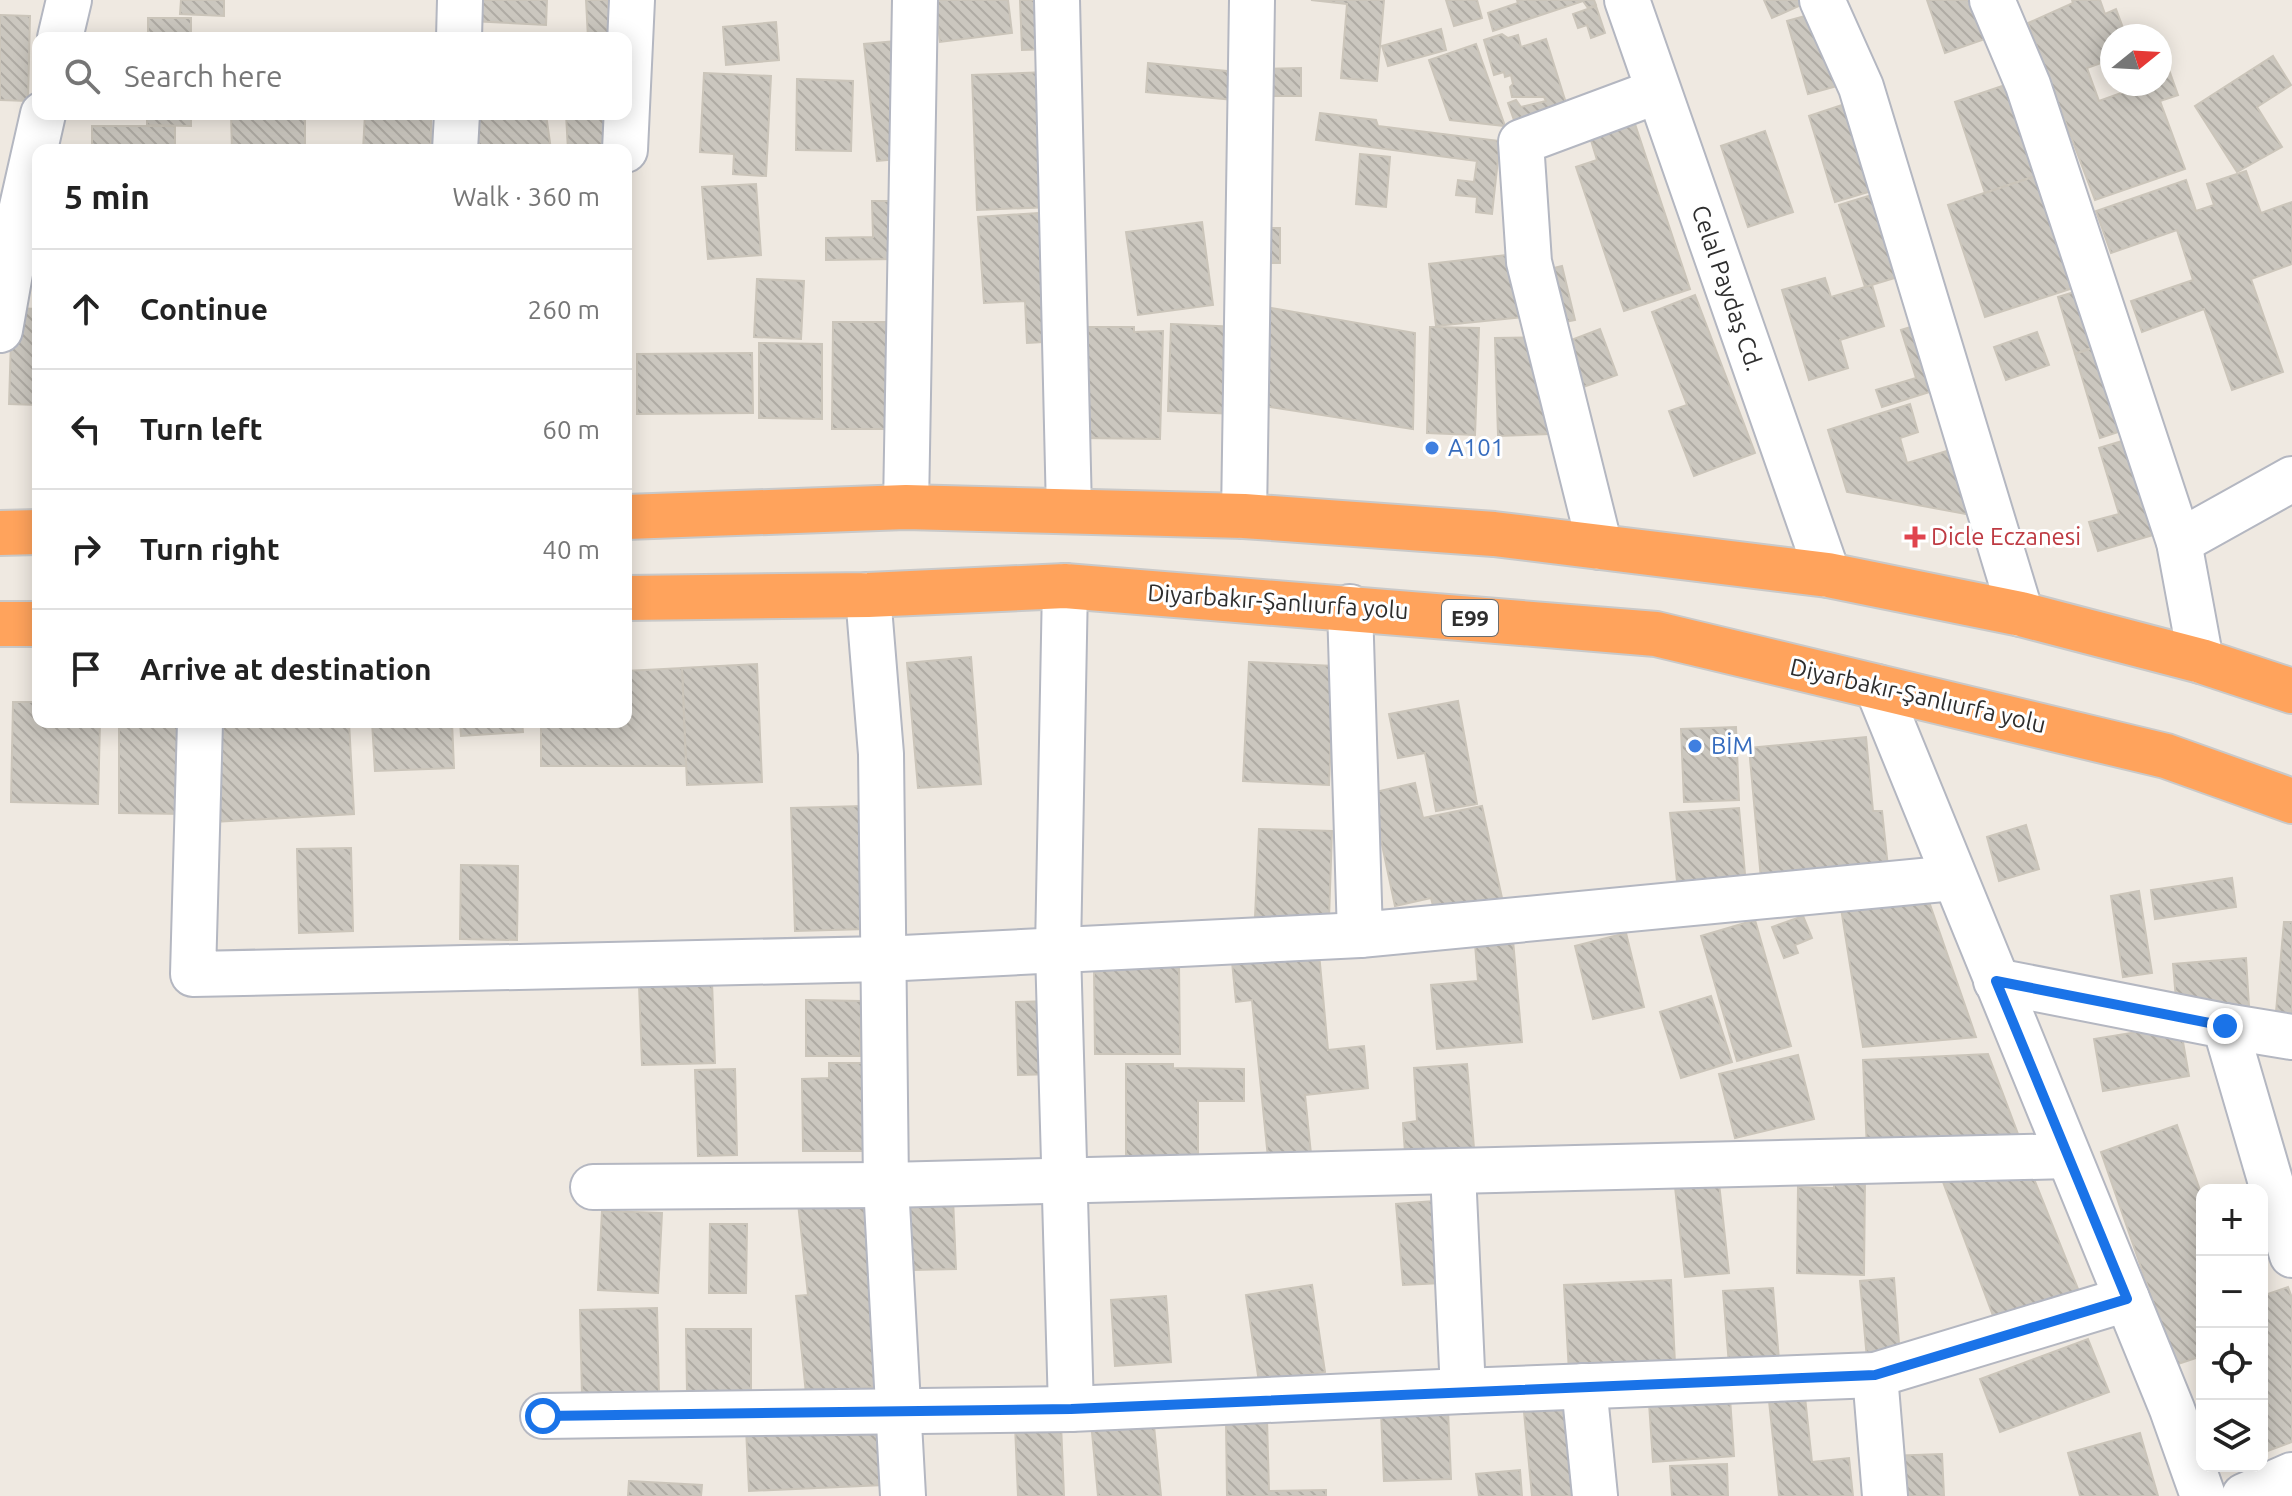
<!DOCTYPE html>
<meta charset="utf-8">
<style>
:root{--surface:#fff;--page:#f2f2f2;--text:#222;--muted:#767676;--line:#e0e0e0}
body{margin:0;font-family:Ubuntu,sans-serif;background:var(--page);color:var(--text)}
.controls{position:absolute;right:24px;bottom:24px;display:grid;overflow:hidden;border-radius:16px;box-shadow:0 4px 20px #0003}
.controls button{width:72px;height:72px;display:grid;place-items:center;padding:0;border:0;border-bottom:2px solid var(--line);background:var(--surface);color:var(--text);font:40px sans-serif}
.compass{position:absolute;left:2100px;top:24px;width:72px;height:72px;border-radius:50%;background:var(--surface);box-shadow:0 4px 20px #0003;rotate:72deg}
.stop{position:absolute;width:24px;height:24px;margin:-18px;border:6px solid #1a73e8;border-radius:50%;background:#fff}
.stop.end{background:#1a73e8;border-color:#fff;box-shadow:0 2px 8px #0008}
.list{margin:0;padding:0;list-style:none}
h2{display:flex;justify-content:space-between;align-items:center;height:104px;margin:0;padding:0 32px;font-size:34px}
h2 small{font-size:26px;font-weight:400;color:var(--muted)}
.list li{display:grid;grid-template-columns:52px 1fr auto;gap:24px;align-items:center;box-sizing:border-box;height:120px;padding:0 32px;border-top:2px solid var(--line)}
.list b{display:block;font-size:30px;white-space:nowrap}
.list em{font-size:26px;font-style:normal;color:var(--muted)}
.icon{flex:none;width:44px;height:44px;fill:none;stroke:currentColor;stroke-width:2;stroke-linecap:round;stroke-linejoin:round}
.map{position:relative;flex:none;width:2292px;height:1496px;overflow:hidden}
.search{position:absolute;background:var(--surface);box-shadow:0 4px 20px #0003;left:32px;top:32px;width:600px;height:88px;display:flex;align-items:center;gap:20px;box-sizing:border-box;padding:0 28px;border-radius:16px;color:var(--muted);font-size:30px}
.panel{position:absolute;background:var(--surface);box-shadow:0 4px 20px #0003;left:32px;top:144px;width:600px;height:584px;border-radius:16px}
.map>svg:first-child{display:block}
</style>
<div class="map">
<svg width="2292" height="1496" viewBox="0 0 2292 1496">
<defs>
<pattern id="building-back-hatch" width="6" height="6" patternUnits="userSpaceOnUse" patternTransform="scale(2)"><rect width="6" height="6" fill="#cbc7bf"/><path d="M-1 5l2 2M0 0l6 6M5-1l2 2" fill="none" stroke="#afaba4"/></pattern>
</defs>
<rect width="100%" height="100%" fill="#efe9e1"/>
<g fill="url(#building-back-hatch)" stroke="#cbc5ba" stroke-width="2">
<polygon points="181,0 224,0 224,16 180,14"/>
<polygon points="472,0 547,0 546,25 471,21"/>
<polygon points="586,0 608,0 610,38 588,38"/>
<polygon points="935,0 1008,0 1012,33 940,42"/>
<polygon points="1020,0 1048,0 1050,49 1022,50"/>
<polygon points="1311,0 1384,0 1377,81 1341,78 1347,4"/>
<polygon points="1446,0 1477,0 1482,18 1454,26"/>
<polygon points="1517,0 1594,0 1596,5 1588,8 1583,1 1493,31 1488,13 1518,3"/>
<polygon points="1764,0 1809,0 1810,1 1772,18"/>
<polygon points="1927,0 1975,0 1988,38 1945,53"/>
<polygon points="2072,0 2100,0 2105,14 2116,9 2126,36 2112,36 2112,59 2087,68 2099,101 2146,84 2160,84 2160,58 2164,56 2178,95 2160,101 2185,169 2095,200 2028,23 2073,3"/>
<polygon points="1596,6 1605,33 1591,38 1587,25 1578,28 1573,14"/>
<polygon points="1816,13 1837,86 1808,94 1787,21"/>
<polygon points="0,15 30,16 28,101 0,100"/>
<rect x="148" y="18" width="43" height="20"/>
<polygon points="776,22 779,60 726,65 723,27"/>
<polygon points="1441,29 1446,50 1388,66 1382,46"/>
<polygon points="1502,34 1508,38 1518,35 1521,47 1546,39 1566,103 1514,120 1508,103 1516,100 1521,107 1546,101 1544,97 1512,97 1510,87 1513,84 1511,75 1505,77 1504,72 1494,75 1484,40"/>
<polygon points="896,41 909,158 877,161 864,44"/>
<polygon points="1476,44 1505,126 1450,120 1429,60"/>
<polygon points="2273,56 2291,85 2257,107 2282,147 2237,172 2195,106"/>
<polygon points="1148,63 1236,72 1234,100 1146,92"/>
<polygon points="1301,68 1301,96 1263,96 1263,69"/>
<polygon points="1047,72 1052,207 977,210 972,75"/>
<polygon points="704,73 771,76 766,176 733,174 734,154 700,152"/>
<polygon points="797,79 853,81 851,151 796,150"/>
<polygon points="2011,83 2042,174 1985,193 1955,102"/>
<polygon points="1851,102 1878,189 1835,202 1809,116"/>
<polygon points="1630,109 1690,289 1624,311 1576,167 1597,160 1586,124"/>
<polygon points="1320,113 1376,120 1378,126 1500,141 1492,214 1476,212 1477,197 1456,195 1458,180 1474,182 1477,161 1316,140"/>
<polygon points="147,114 191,114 191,126 147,125"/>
<polygon points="305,114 305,150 232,150 231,115"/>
<polygon points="365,114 431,114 431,150 363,150"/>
<polygon points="484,114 546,114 551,150 480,150 474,116"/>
<polygon points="566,114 614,114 616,150 568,150"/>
<rect x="92" y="126" width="83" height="24"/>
<polygon points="1765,131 1793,212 1748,227 1721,146"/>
<polygon points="1360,154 1390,157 1386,207 1356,204"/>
<polygon points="2246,171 2261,213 2292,202 2292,264 2251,279 2283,372 2232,390 2204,309 2142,332 2131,301 2193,280 2177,230 2111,253 2096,211 2186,180 2196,211 2214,205 2207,184"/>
<polygon points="2042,174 2079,286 1985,317 1948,205"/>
<polygon points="756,184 761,255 708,259 702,187"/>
<polygon points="1875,194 1901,276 1865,287 1839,205"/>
<polygon points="872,201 897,201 897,259 826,260 826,238 873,237"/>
<polygon points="1053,212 1061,341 1027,343 1025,301 984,303 978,217"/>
<polygon points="1202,222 1213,305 1138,315 1126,232"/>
<polygon points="1259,228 1280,228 1280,263 1258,263"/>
<polygon points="1515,254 1523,317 1436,326 1429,264"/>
<polygon points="1562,266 1575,320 1555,324 1542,271"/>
<polygon points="1825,278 1831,297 1872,285 1884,326 1840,340 1848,368 1809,380 1782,290"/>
<polygon points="757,279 804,281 801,339 754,337"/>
<polygon points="2081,290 2098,346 2075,354 2058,297"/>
<polygon points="1695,295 1755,453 1694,476 1669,411 1687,405 1652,312"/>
<polygon points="1266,307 1415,333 1413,429 1264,406"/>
<polygon points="12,308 38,309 38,405 9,404"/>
<polygon points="833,322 893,322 893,429 832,429"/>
<polygon points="1924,323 1945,387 1882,407 1876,390 1916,378 1901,330"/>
<polygon points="1171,324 1239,327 1236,414 1168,411"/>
<polygon points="1088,327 1134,327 1134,332 1163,331 1160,439 1080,438"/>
<polygon points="1430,327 1479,328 1475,435 1427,433"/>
<polygon points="1600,329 1617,375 1575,390 1558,345"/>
<polygon points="2037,332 2049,365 2006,380 1994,347"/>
<polygon points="1546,337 1549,434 1498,436 1495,338"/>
<polygon points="759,343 822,344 822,419 759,418"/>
<polygon points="2104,344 2130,428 2100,438 2075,354"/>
<polygon points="752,353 753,413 637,414 637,354"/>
<polygon points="1910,404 1918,432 1900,438 1907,463 1960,447 1982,517 1847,492 1828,430"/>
<polygon points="2132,438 2160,533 2098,551 2089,522 2119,514 2099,448"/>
<polygon points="971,657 981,784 918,788 907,663"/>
<polygon points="1249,662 1334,666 1329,785 1243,781"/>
<polygon points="757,664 762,782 687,785 682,668"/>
<polygon points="682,668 686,766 541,766 541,722 626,722 626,671"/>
<polygon points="1458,701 1477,804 1436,811 1425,753 1398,758 1389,714"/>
<polygon points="13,702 38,702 38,722 100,722 98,804 11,802"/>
<polygon points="119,722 185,722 185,814 119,813"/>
<polygon points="209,722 349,722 354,814 214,822"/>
<polygon points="372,722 452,722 454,768 375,771"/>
<polygon points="460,722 522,722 523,732 461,736"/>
<polygon points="1736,727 1739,800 1684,802 1681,729"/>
<polygon points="1866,737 1873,811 1882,811 1888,867 1761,879 1749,748"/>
<polygon points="1415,783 1423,818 1482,806 1502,898 1435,913 1431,898 1395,906 1371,793"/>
<polygon points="863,806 867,929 795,931 791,808"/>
<polygon points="1739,808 1746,885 1678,891 1670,813"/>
<polygon points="2026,825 2039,869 1999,881 1987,837"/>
<polygon points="1259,829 1332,831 1329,919 1255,917"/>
<polygon points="351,848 353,931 299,933 297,849"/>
<polygon points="461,865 518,866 517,940 460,939"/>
<polygon points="2232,878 2236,907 2155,919 2151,890"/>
<polygon points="2139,891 2152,973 2123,977 2111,896"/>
<polygon points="1926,893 1976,1037 1863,1047 1840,902"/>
<polygon points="1803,916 1812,938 1795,945 1798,953 1784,958 1772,927"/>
<polygon points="1755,920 1791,1046 1737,1061 1701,936"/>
<polygon points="2284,922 2292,922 2292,1014 2276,1012"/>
<polygon points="1626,933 1644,1007 1593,1019 1575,946"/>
<polygon points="1513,940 1522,1042 1437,1049 1431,985 1478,981 1475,944"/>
<polygon points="1319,953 1328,1050 1364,1046 1368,1088 1305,1095 1311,1154 1268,1158 1252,1000 1236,1002 1232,962"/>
<polygon points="2246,958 2249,1006 2177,1011 2173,964"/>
<polygon points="1094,965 1179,965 1180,1054 1095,1054"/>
<polygon points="712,982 715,1063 642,1065 639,985"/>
<polygon points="1711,996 1732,1062 1681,1078 1660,1012"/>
<polygon points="806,1000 861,1001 860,1056 806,1056"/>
<polygon points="1053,1001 1055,1074 1018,1075 1016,1002"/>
<polygon points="2180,1025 2189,1076 2103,1091 2094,1039"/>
<polygon points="1988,1054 2021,1142 1867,1149 1863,1060"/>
<polygon points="1798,1055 1814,1119 1735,1138 1719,1074"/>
<polygon points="829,1063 862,1063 863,1151 803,1151 802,1079 829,1078"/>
<polygon points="1126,1064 1173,1064 1173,1068 1244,1069 1244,1101 1198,1101 1198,1160 1126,1160"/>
<polygon points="1467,1064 1474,1148 1405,1153 1403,1123 1417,1121 1414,1068"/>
<polygon points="735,1069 737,1155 698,1156 695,1070"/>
<polygon points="2177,1125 2202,1196 2202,1356 2175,1365 2101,1152"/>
<polygon points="2030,1169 2082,1299 1998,1329 1940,1174"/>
<polygon points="1834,1176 1865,1177 1864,1275 1797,1273 1798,1187 1834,1188"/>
<polygon points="1719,1183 1729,1273 1685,1277 1675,1187"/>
<polygon points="863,1196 883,1386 806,1394 796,1296 808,1295 798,1203"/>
<polygon points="953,1198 956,1269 912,1270 910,1199"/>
<polygon points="1434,1201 1441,1283 1403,1285 1396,1204"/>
<polygon points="602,1211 662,1213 658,1293 598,1290"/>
<polygon points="710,1224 747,1224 746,1293 709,1293"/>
<polygon points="1894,1278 1900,1356 1867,1359 1860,1281"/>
<polygon points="1671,1280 1675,1364 1569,1372 1564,1285"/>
<polygon points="1312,1285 1325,1372 1259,1382 1246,1295"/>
<polygon points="2288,1287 2292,1298 2292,1442 2262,1453 2262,1408 2268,1405 2262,1387 2262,1296"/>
<polygon points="1773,1288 1779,1360 1729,1365 1723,1291"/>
<polygon points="1166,1296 1171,1362 1115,1366 1111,1300"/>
<polygon points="657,1308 659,1395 582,1396 580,1310"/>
<polygon points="686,1329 751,1329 751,1391 687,1391"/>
<polygon points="2088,1339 2109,1392 2000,1432 1980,1379"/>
<polygon points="1805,1397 1812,1462 1849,1458 1853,1496 1779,1496 1769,1401"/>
<polygon points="1730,1398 1734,1456 1653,1462 1649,1403"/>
<polygon points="1574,1408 1582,1496 1532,1496 1524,1412"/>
<polygon points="1448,1410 1451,1479 1384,1481 1381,1412"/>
<polygon points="1153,1416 1161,1496 1098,1496 1091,1422"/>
<polygon points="881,1418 884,1485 749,1491 746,1428"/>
<polygon points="1267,1419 1269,1491 1326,1490 1326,1496 1227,1496 1226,1420"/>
<polygon points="1061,1424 1064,1496 1018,1496 1015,1425"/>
<polygon points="2140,1433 2158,1496 2080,1496 2068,1453"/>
<polygon points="1942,1454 1944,1496 1889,1496 1888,1456"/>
<polygon points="1727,1464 1728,1496 1672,1496 1670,1466"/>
<polygon points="1520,1470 1522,1496 1479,1496 1476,1474"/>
<polygon points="629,1481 702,1485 701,1496 628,1496"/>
</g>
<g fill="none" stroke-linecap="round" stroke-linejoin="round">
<g stroke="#b4b7c1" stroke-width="48">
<g id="minor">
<polyline points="1057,0 1069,511"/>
<polyline points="1627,0 1828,575"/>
<polyline points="1822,0 1861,87 2021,614"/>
<polyline points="1992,0 2028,85 2179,542 2201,661"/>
<polyline points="60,38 69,0"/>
<polyline points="459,38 460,0"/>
<polyline points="455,150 457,114"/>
<polyline points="625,150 632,0"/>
<polyline points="0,330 21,211 43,114"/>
<polyline points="906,507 915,0"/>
<polyline points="1244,516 1252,0"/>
<polyline points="2179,542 2292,479"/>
<polyline points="1600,547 1529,262 1521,142 1658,91"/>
<polyline points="1065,586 1058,950 1071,1409"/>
<polyline points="868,595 881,754 886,1185 903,1496"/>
<polyline points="1350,607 1360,935 1953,878"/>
<polyline points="1877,687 2172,1409 2203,1496"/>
<polyline points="200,722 193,974 883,959 1360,935"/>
<polyline points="1996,981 2225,1026 2292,1255"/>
<polyline points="2225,1026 2292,1037"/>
<polyline points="1453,1172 1463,1391 1875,1375 2127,1299"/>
<polyline points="593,1187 886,1185 2068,1156"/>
<polyline points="1875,1375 1885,1496"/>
<polyline points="1584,1386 1595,1496"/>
<polyline points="543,1416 1071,1409 1463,1391"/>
<polyline points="2244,1496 2292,1475"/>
</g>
</g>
<g stroke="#c9c9c9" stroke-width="48">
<g id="highway">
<polyline points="626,517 906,507 1244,516 1494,534 1828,575 2021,614 2201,661 2292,691"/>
<polyline points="0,533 38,532"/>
<polyline points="626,598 868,595 1065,586 1656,634 2166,756 2292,801"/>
<polyline points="0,624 38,624"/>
</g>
</g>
<use href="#minor" stroke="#fff" stroke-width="44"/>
<use href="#highway" stroke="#ffa35c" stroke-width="44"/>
</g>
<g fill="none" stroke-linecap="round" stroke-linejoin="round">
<polyline stroke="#1a73e8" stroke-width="10" points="543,1416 1071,1409 1875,1375 2127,1299 1996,981 2225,1026"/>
</g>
<g fill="#3f7fe0" stroke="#fff" stroke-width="3">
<circle cx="1432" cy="448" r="8"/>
<circle cx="1695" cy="746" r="8"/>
</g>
<path fill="#e0444e" stroke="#fff" stroke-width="3" d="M1911 525h8v8h8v8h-8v8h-8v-8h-8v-8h8z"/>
<g text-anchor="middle" stroke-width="6" stroke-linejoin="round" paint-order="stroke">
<rect fill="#fff" stroke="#6d6d6d" stroke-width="2" x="1442" y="600" width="56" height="36" rx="6"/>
<g font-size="22" font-weight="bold" fill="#2e2e2e">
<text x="1470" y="626">E99</text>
</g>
<g font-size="24" fill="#2e2e2e" stroke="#fff">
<text transform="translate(1727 288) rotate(71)" y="8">Celal Paydaş Cd.</text>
<text transform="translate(1278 602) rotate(4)" y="8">Diyarbakır-Şanlıurfa yolu</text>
<text transform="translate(1918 696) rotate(13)" y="8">Diyarbakır-Şanlıurfa yolu</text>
</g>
<g font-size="24" fill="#366cbe" stroke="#fff" text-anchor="start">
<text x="1448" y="456">A101</text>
<text x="1711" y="754">BİM</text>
</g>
<g font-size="24" fill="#be3a42" stroke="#fff" text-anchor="start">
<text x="1931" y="545">Dicle Eczanesi</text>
</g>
</g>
</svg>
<div class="controls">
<button>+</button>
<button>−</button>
<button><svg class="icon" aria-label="locate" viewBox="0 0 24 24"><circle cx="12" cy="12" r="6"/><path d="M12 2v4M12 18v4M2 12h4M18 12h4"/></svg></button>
<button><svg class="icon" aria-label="layers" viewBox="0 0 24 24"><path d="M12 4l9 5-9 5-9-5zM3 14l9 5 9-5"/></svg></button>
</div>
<svg class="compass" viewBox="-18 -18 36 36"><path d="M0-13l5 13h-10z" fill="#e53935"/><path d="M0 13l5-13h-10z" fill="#767676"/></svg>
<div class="stop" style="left:543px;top:1416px"></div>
<div class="stop end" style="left:2225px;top:1026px"></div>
<div class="search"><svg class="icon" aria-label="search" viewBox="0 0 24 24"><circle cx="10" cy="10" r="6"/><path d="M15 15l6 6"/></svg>Search here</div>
<section class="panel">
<h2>5 min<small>Walk · 360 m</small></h2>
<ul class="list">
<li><svg class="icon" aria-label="ahead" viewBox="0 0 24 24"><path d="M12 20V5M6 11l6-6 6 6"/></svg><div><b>Continue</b></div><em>260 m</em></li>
<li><svg class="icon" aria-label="left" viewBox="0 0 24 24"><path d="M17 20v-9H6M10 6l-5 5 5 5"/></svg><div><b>Turn left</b></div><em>60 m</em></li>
<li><svg class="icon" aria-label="right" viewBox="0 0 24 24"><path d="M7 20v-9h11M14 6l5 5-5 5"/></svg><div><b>Turn right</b></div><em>40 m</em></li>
<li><svg class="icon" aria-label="arrive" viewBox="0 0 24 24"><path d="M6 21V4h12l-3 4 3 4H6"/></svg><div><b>Arrive at destination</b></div></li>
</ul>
</section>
</div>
